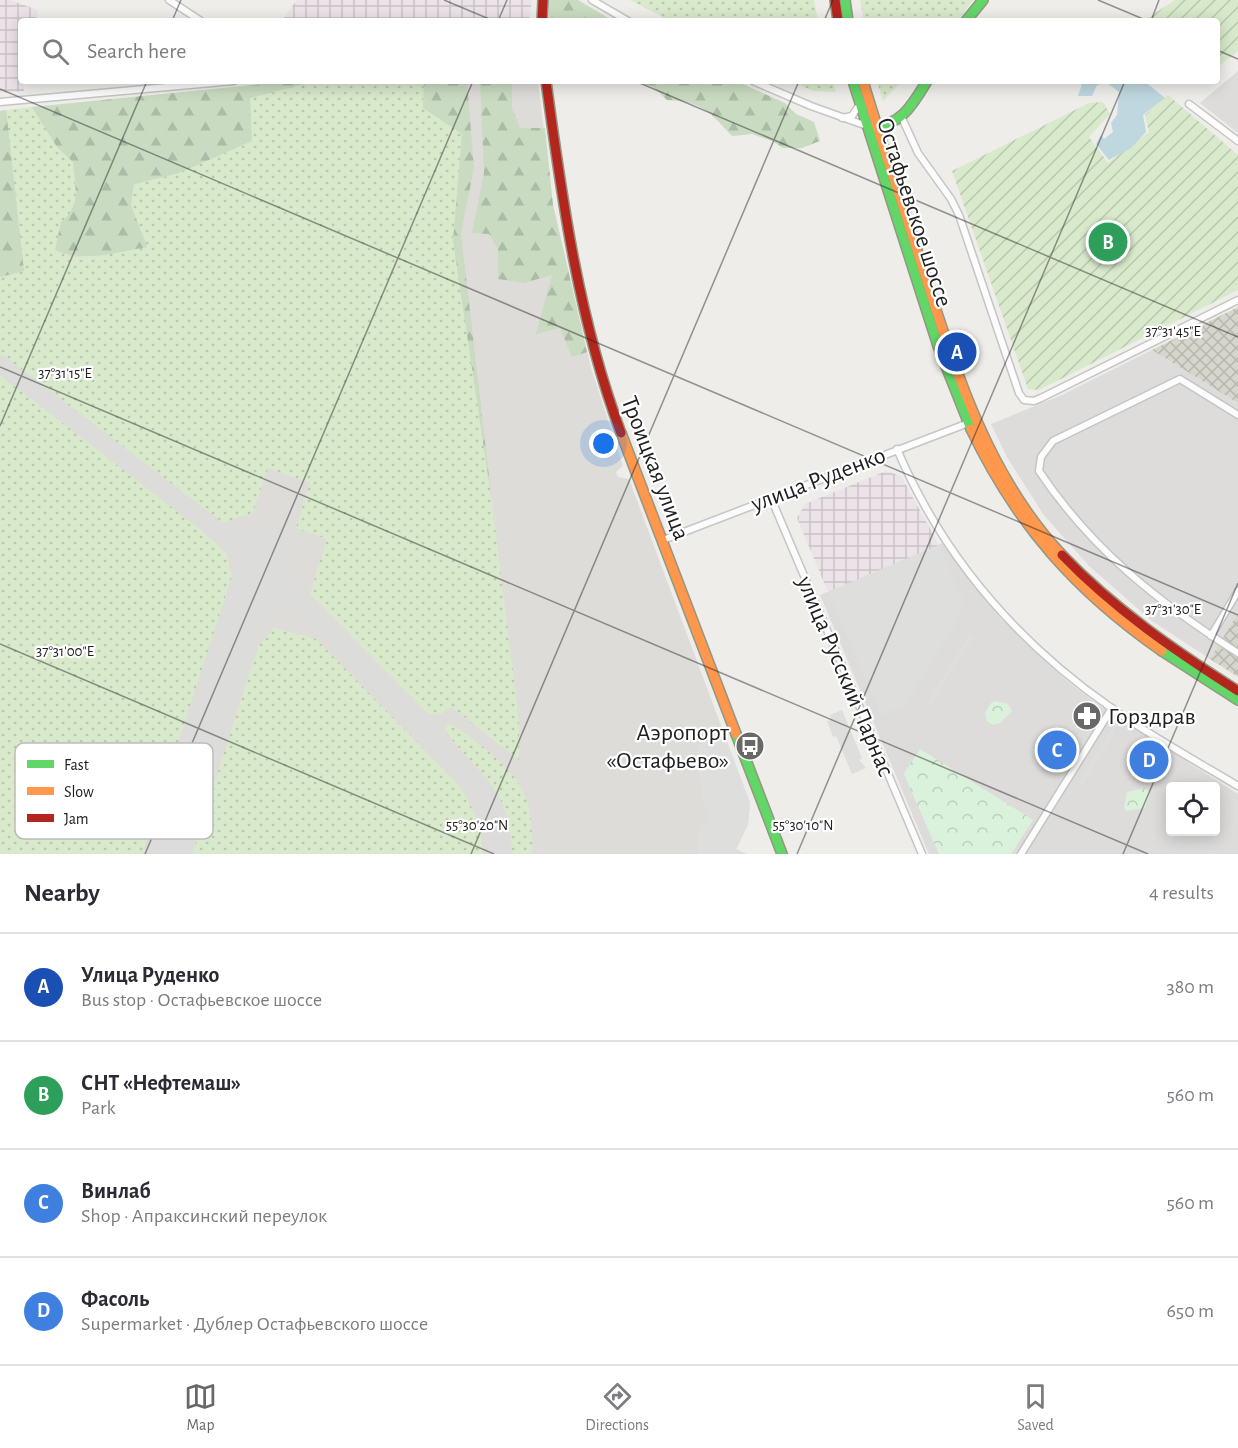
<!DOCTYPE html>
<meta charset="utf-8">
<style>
:root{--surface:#fff;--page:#f2f2f3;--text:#2b2b33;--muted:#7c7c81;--line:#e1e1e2;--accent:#686867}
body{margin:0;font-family:"Alegreya Sans",sans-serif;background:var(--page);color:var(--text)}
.controls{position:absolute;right:18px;bottom:18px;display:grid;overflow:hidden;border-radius:6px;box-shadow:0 3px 15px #0003}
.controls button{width:54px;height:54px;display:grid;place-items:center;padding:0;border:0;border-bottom:2px solid var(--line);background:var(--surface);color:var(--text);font:30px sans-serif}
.you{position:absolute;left:604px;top:444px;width:21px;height:21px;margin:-15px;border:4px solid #fff;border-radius:50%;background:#1a73e8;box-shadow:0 0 0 9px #1a73e833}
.badge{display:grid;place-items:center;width:39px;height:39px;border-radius:50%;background:var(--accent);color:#fff;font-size:20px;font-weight:700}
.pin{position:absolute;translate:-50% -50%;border:3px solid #fff;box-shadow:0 2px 6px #0006}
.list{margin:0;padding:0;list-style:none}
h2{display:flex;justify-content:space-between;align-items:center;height:78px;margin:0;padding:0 24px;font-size:26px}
h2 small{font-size:20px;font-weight:400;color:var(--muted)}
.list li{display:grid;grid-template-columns:39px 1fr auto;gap:18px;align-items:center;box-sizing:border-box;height:108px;padding:0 24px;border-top:2px solid var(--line)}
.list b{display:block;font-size:22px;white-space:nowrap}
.list p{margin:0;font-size:20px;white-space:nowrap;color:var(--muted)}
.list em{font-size:20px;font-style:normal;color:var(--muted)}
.icon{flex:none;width:33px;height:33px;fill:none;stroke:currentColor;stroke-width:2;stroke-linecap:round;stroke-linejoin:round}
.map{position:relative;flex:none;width:1238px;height:854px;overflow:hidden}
.search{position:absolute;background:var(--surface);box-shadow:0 3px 15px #0003;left:18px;right:18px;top:18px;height:66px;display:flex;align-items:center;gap:15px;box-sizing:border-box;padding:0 21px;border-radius:6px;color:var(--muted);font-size:22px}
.sheet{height:510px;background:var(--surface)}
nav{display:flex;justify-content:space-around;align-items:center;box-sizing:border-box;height:84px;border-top:2px solid var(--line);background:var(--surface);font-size:16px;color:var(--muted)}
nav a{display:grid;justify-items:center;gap:3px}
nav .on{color:var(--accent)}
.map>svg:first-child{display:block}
</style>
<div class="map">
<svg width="1238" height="854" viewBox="0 0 1238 854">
<defs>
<pattern id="industrial-grid" width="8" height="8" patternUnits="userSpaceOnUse" patternTransform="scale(1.5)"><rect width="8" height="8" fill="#ebe3e7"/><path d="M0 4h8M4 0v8" fill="none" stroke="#c9c2c6"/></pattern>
<pattern id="construction-cross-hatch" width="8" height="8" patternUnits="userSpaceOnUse" patternTransform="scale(1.5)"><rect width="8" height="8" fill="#d6d6cc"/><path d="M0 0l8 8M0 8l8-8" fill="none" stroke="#b7b7af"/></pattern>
<pattern id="grass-dots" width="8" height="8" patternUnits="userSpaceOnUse" patternTransform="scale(1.5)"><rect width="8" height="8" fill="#d9e9cb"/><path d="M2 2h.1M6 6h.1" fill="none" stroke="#bac8ae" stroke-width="1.8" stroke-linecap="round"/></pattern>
<pattern id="forest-firs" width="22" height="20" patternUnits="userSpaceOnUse" patternTransform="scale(1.5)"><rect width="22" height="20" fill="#c9dbc1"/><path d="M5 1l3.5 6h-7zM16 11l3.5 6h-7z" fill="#acbca6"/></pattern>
<pattern id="park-crowns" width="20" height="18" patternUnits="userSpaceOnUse" patternTransform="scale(1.5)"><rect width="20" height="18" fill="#daf2db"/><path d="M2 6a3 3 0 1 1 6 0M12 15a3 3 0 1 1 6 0" fill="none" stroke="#bbcfbc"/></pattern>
<pattern id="garden-furrows" width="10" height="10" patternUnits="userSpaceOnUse" patternTransform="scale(1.5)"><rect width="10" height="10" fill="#d9e9cb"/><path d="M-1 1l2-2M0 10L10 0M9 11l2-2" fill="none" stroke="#bac8ae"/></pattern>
</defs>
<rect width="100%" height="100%" fill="#eeedea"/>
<g fill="#dddcdb" fill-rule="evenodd">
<polygon points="1238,71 1238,133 1200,103"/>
<polygon points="1152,350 1238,403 1238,613 1210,659 1152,621 1089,566 1043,514 1007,457 991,424 1062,395"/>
<path d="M942,543L1000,618L1067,681L1100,706L1238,794V854H929L820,595ZM1170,786H1216V832H1170Z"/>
</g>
<g fill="url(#industrial-grid)">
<polygon points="0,0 10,0 38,10 36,21 21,21 21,81 25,81 24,91 0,93"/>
<polygon points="297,0 532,0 529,21 281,21"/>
<polygon points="886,471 901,476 939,545 828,592 797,518 805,504"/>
</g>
<polygon fill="#dedcd9" points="293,81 538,81 553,205 591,368 623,466 616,472 618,477 629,479 750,803 748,824 736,849 747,854 0,854 0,111"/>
<g fill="url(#construction-cross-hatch)">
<polygon points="1238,307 1238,403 1152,350"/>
<polygon points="1238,613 1238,677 1210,659"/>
</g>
<g fill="url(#grass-dots)">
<polygon points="630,0 814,0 818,21 670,21"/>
<polygon points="860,0 973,0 958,21 864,21"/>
<path d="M316,81L424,83L423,108L462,134L453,241L492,502L519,719V760L452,707L440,714H428L310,594L327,539L296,528L310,483L268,468L252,515C240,515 230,522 217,525L0,358V277L24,271L6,110L32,107L57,147L73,162L76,200L71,214L68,257L99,256L147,247L131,205L134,184L179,173L250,98Z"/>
<polygon points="790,81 833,81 836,92 813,91"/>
<polygon points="877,81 913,81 899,84 883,101"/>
<polygon points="0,374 202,531 226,553 232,576 142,854 0,854"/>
<path d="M274,628L316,639L458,784C473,807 482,826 483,854H192L258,646Z"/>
<path d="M448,724L457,727C510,768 535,782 532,854H512C511,791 483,777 447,734L445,728Z"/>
</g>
<g fill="url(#forest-firs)">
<polygon points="549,0 578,0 614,21 549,21"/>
<path d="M293,81H316L250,98L252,141L179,173L134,184L131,205L147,247C117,252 83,263 55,250L61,222C82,206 75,185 73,162L57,147L32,107Z"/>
<polygon points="382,81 467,81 474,168 461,233 492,502 453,241 462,134 423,108 424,83"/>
<polygon points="480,81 512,81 512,108 520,128 545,128 553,205 587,352 572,357 560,328 536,334 552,275 524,283 498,279 498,249 489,234 472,233 484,173"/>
<path d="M637,81H736L785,103L796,114L814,122L820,141L802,148H783L772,141L752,134L732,136C708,111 704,102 667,100L653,87Z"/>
<polygon points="6,110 24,271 0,277 0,111"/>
</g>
<g fill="url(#park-crowns)">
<polygon points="996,701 1008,704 1012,711 1000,723 993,725 987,721 985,714 991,703"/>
<polygon points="920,749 1033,820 1011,854 939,854 904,774"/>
<polygon points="1145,788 1150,793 1145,808 1126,811 1124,807 1127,792"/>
</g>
<g fill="url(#garden-furrows)">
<polygon points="1175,0 1238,0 1238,51 1217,68 1217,21 1143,21"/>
<polygon points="1168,95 1238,155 1238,290 1039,390 1028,389 952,171 1089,103 1103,102 1110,114 1089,137 1108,163 1149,132 1145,115"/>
</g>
<g fill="#dededc">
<polygon points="939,545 964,603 958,605 962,614 905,705 881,715 828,592"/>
<polygon points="970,634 974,636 929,708 925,706"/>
<polygon points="842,710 862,758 859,760 866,768 852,774 836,736 833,737 827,721 831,720 830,715"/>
<polygon points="1112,728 1116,731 1083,785 1078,782"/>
<polygon points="725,737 750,803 748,824 734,854 698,854 697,835 710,814 702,800 697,744"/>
</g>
<polygon fill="#bfd7df" points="1083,81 1144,81 1165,98 1143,115 1146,132 1131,148 1109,160 1096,144 1101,135 1104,139 1113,132 1111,123 1117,115 1119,92 1107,83 1097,85 1092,96 1078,96"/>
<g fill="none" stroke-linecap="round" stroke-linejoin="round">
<g stroke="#dcdcda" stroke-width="18">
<polyline points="0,364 245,551 258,571"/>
<path d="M247,604C260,588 275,583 293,593L482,789L494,818L497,854"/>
</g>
<polyline stroke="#dcdcda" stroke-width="44" points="167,854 266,547"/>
<g stroke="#c5c5c4" stroke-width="9">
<g id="street">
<polyline points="169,0 201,21"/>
<polyline points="592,0 628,21"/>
<polyline points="753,81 811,106 867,126"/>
<polyline points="0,102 234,81"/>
<polyline points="1189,104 1238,141"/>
<polyline points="842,118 852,116 860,104"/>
<polyline points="902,118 918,153 951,199 959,215 1019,393 1024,400 1034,401 1041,398 1238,300"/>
<path d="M1238,415L1180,379L1053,441L1041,457L1039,471C1092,550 1158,602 1238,653"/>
<path d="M897,449C942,555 1016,641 1110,707C1150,736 1195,760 1238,786"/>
<polyline points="771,498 922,854"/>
<polyline points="663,540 971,422"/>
<polyline points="1211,636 1238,591"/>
<polyline points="1021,854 1112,708"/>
</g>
</g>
<g stroke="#949783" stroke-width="12">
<g id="fast">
<polyline points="845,0 848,21"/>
<polyline points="966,21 983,0"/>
<polyline points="853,81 938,346 971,429"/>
<path d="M873,127C902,125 913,104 927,81"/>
<polyline points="1162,651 1238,700"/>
<polyline points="736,734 782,854"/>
</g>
</g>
<g stroke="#949783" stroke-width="12">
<g id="slow">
<path d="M863,81C881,142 902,202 921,263C954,366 986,475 1062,555"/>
<path d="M971,429C1017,525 1076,591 1162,651"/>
<polyline points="621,433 736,734"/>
</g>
</g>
<g stroke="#949783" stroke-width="12">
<g id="jam">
<polyline points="835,0 838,21"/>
<polyline points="542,21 543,0"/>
<path d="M546,81C562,200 579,321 621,433"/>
<path d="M1062,555C1114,609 1175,651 1238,691"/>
</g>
</g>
<use href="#street" stroke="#fcfcfc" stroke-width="6"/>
<use href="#fast" stroke="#63d668" stroke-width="9"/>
<use href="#slow" stroke="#ff974d" stroke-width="9"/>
<use href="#jam" stroke="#b3261e" stroke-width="9"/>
</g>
<path fill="none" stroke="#202020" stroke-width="1.5" stroke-opacity="0.45" d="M444,0L494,21M1098,0L1148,21M172,21L181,0M498,21L507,0M824,21L833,0M1151,21L1159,0M1217,50L1238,59M635,81L1238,337M0,89L1238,615M0,367L1148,854M0,426L147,81M0,644L494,854M145,854L473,81M471,854L799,81M797,854L1125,81M1123,854L1238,583"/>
<defs>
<g id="pharmacy-disc" transform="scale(1.5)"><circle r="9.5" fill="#686867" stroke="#fff"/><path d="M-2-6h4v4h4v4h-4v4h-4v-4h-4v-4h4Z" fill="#fff"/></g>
<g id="bus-disc" transform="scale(1.5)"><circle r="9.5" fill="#686867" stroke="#fff"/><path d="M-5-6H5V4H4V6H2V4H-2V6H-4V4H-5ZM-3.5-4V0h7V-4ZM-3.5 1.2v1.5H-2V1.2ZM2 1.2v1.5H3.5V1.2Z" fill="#fff"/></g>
</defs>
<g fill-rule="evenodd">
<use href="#pharmacy-disc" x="1087" y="716"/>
<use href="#bus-disc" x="750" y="746"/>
</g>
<g text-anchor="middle" stroke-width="4.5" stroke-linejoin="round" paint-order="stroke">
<g font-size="24" fill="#202020" stroke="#fff">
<text transform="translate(915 212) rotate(72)" y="8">Остафьевское шоссе</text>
<text transform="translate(656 468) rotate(69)" y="8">Троицкая улица</text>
<text transform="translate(818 479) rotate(-21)" y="8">улица Руденко</text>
<text transform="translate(846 676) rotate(67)" y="8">улица Русский Парнас</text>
</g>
<g font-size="24" fill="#202020" stroke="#fff" text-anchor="start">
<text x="1108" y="724">Горздрав</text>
<text x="729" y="740" text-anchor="end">Аэропорт<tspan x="729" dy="28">«Остафьево»</tspan></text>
</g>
</g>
<rect x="15" y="743" width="198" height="96" rx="9" fill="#fff" stroke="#bcbcbc" stroke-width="1.5"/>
<rect x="27" y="760" width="27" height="8" fill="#63d668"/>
<rect x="27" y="787" width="27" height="8" fill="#ff974d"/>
<rect x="27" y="814" width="27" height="8" fill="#b3261e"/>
<g font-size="16" fill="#202020">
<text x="64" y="770">Fast</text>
<text x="64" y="797">Slow</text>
<text x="64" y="824">Jam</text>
</g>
<g font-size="15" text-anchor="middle" fill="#202020" stroke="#fff" stroke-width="4.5" stroke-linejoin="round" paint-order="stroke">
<text x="1173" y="336">37°31'45"E</text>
<text x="65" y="378">37°31'15"E</text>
<text x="1173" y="614">37°31'30"E</text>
<text x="65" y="656">37°31'00"E</text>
<text x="477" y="830">55°30'20"N</text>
<text x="803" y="830">55°30'10"N</text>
</g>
</svg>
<div class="controls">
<button><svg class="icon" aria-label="locate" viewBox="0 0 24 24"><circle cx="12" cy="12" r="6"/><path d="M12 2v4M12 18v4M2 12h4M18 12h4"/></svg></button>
</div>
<div class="you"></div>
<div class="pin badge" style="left:957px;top:352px;background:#1a4fb4">A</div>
<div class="pin badge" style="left:1108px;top:242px;background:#2e9e5b">B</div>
<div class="pin badge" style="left:1057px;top:750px;background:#3f7fe0">C</div>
<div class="pin badge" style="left:1149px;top:760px;background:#3f7fe0">D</div>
<div class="search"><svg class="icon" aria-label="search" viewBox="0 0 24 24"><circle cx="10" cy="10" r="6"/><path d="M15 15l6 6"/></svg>Search here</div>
</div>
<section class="sheet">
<h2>Nearby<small>4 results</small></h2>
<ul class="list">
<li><span class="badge" style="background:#1a4fb4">A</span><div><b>Улица Руденко</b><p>Bus stop · Остафьевское шоссе</p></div><em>380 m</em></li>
<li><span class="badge" style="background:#2e9e5b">B</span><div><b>СНТ «Нефтемаш»</b><p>Park</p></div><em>560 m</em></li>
<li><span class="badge" style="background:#3f7fe0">C</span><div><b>Винлаб</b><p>Shop · Апраксинский переулок</p></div><em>560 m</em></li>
<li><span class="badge" style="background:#3f7fe0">D</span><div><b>Фасоль</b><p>Supermarket · Дублер Остафьевского шоссе</p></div><em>650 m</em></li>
</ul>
</section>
<nav>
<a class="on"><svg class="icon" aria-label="map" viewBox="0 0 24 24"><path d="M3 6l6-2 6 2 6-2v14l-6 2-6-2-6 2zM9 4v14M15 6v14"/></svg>Map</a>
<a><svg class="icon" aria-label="directions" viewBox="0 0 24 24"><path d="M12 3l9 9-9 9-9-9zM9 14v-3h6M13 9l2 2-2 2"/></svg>Directions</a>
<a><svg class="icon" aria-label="saved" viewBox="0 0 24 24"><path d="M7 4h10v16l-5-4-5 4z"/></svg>Saved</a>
</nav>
